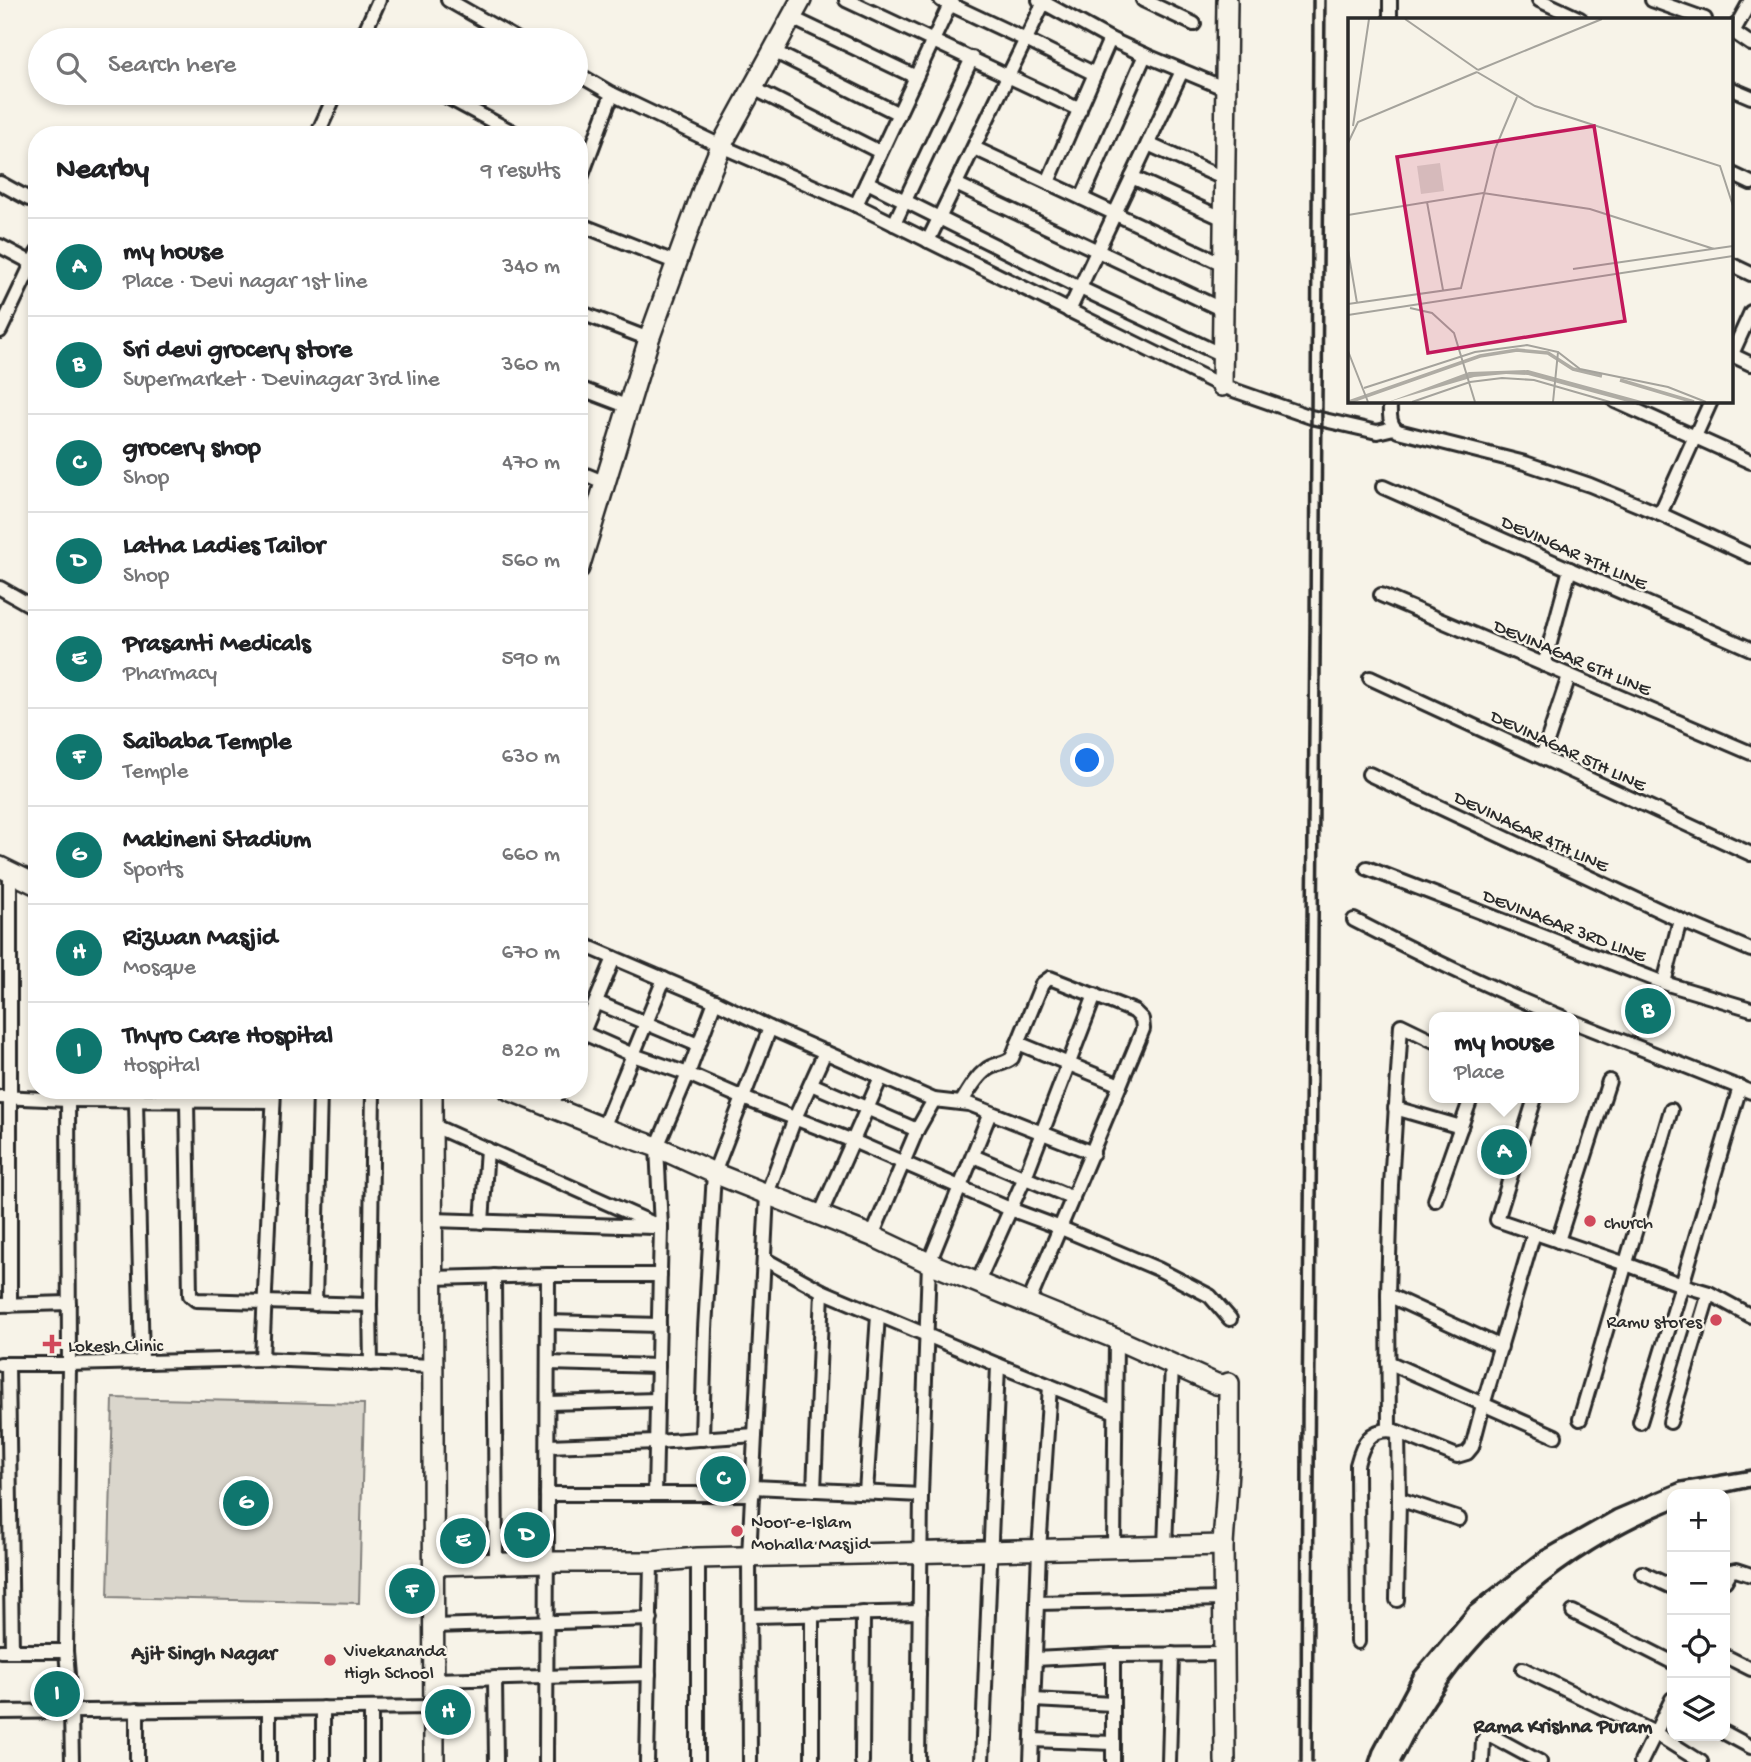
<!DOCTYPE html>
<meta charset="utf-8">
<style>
:root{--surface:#fff;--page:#f6f6f6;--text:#202124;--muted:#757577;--line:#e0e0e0;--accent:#0f766e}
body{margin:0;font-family:"Gochi Hand",sans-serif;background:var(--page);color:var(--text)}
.controls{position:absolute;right:21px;bottom:21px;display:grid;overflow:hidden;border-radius:14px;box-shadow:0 4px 10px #0003}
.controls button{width:63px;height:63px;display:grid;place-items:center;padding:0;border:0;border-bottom:2px solid var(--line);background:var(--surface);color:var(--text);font:35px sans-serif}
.you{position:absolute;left:1088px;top:761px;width:24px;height:24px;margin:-18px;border:5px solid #fff;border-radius:50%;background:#1a73e8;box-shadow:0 0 0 10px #1a73e833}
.badge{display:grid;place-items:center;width:46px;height:46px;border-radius:50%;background:var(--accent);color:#fff;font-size:23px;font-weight:700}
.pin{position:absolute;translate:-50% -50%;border:4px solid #fff;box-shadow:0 2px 7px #0006}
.popup{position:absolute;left:1429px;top:1012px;width:150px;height:91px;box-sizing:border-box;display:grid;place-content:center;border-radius:14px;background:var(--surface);filter:drop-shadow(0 2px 5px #0005);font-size:23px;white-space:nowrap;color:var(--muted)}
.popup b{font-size:26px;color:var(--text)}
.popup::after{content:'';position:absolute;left:50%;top:100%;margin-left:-14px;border:14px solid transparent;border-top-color:var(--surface)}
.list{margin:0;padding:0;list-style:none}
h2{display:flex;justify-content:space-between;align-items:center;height:91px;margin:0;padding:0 28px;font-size:30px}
h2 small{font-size:23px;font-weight:400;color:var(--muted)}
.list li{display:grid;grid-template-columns:46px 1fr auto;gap:21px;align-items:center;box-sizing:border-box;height:98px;padding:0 28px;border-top:2px solid var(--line)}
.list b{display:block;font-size:26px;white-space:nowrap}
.list p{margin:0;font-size:23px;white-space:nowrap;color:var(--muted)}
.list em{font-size:23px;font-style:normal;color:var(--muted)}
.icon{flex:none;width:38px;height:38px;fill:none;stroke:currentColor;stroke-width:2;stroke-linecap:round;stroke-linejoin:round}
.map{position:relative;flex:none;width:1751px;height:1762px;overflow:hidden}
.search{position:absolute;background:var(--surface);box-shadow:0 4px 10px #0003;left:28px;top:28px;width:560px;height:77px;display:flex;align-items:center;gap:18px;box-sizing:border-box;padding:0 24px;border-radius:38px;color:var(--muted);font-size:26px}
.panel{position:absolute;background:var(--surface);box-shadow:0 4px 10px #0003;left:28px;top:126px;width:560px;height:973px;border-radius:28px}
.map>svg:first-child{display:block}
</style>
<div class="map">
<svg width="1751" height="1762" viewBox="0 0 1751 1762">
<rect width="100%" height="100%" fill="#f7f3e8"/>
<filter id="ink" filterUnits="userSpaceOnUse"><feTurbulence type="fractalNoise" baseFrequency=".0143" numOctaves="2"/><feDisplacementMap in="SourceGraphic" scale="14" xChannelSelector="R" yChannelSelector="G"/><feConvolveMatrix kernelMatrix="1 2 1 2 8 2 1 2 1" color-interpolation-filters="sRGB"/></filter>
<g filter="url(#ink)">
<polygon fill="#dad6cc" stroke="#82807c" stroke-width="2" points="113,1398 364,1404 359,1603 108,1597"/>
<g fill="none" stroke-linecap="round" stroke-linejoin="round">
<g stroke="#2b2b2b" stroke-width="18">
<g id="street">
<polyline points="448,0 518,40"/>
<polyline points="846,0 1080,110"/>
<polyline points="941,0 1026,40 1095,74"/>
<polyline points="1039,0 1110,39 1145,55 1226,89"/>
<polyline points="1143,0 1194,24"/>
<polyline points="1539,0 1580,19"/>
<polyline points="1652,0 1705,19"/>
<polyline points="792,18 916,77"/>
<polyline points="1390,19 1390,0"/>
<polyline points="1732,31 1751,44"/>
<polyline points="1733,32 1751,0"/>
<polyline points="361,40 379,0"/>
<polyline points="773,51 899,114"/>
<polyline points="576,73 612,94 721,146 856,205 1222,386 1311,417 1377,432 1394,428"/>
<polyline points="753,88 880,152"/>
<polyline points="1732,89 1751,97"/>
<polyline points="440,93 518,135"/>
<polyline points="317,135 336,93"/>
<polyline points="1148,144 1225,179"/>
<polyline points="974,148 1223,264"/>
<polyline points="1732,174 1751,183"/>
<polyline points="1132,177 1224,219"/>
<polyline points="867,182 1080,288 1222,355"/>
<polyline points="1048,182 1110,39"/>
<polyline points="0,183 29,199"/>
<polyline points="579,183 612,94"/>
<polyline points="956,184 1223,310"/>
<polyline points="1082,198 1145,55"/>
<polyline points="856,205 952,0"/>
<polyline points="579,224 677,263"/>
<polyline points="894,224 972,58"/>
<polyline points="928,241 1045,0"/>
<polyline points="0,246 32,263"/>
<polyline points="1732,265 1751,274"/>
<polyline points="1069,311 1182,71"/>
<polyline points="579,312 649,339"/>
<polyline points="0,331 37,253"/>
<polyline points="1732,354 1751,312"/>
<polyline points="1732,355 1751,364"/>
<polyline points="579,388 629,407"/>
<path d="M1390,401C1390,411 1388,425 1398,431L1525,463L1590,485L1660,514L1751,556"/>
<polyline points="1615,401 1751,462"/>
<polyline points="579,472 606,483"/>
<polyline points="1383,487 1751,649"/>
<polyline points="1660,514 1711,401"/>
<polyline points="0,588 37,609"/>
<polyline points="1381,595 1751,753"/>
<polyline points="1544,665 1570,569"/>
<polyline points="1370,678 1751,854"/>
<polyline points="1542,757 1569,676"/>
<polyline points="1369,774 1680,920"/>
<polyline points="1367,868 1664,983 1751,1009"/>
<polyline points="10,872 10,1305"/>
<path d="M1354,920C1422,955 1491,989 1562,1017"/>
<polyline points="579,943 715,1001 770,1028 934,1100 969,1104 1093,1153"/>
<polyline points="1664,983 1680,920 1751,950"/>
<polyline points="596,1002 698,1045"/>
<polyline points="1574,1022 1751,1092"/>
<polyline points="579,1031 633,1055 688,1074 743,1098 853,1141 1010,1209 1061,1228 1158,1269 1210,1296 1230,1319"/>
<polyline points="579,1042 614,958"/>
<polyline points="1018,1043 1120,1085"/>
<polyline points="811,1084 917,1130"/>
<polyline points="68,1090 69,1364 66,1651 71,1711 72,1762"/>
<polyline points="0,1097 68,1100 273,1101"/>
<polyline points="1535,1098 1497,1220 1626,1264 1682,1285 1709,1293 1751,1316"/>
<polyline points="136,1101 142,1362"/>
<polyline points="187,1101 190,1295 196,1300 370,1305 373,1090"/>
<path d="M961,1103C968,1092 976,1077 986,1070C994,1063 1004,1065 1012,1058L1042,984L1050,978L1134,1011L1142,1019L1143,1029L1120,1085L1028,1304"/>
<polyline points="551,1107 559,1090"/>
<polyline points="1395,1108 1461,1127"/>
<polyline points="432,1125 661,1227"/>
<polyline points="603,1128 664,979"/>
<polyline points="973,1156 1073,1198"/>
<polyline points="1435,1200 1471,1098"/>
<polyline points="820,1215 881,1077"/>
<polyline points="433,1220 654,1227"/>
<polyline points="482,1222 487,1149"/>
<polyline points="872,1236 917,1130 934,1100"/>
<polyline points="1558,1241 1609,1081"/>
<polyline points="764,1259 822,1291 814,1490"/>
<polyline points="548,1275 660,1275"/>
<polyline points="494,1276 496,1563"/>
<polyline points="433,1278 548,1275 546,1762"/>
<polyline points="977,1284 1025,1177 1095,995"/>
<polyline points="822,1291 998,1365 1115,1412"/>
<polyline points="1388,1295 1501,1347"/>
<polyline points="315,1304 320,1090"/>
<polyline points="0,1305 69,1303"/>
<polyline points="370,1305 371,1364"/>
<polyline points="548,1322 659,1325"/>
<polyline points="262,1359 274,1090"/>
<polyline points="1388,1362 1555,1436"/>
<polyline points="548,1363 658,1366"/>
<polyline points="0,1364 69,1364 262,1359 433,1366"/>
<polyline points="8,1364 12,1651"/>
<polyline points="548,1403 657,1400"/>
<polyline points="1580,1419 1671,1110"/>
<polyline points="1640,1422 1682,1285 1740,1087"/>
<polyline points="1670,1422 1709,1293"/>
<polyline points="1389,1430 1388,1295 1391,1185 1401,1025 1434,1041"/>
<polyline points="702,1439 705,1329 714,1173 770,1028"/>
<polyline points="548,1446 656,1442 755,1435"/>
<polyline points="753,1487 921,1495"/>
<polyline points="866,1492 878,1315"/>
<polyline points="547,1494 753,1494"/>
<polyline points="655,1494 661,1227 657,1147 688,1074 715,1001"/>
<polyline points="1399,1499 1459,1519"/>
<polyline points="1165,1547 1172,1363"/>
<polyline points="1114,1548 1116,1339"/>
<polyline points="698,1558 698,1762"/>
<polyline points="1642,1573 1672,1587"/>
<polyline points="1725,1581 1731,1571 1736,1570 1751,1575"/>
<polyline points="1397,1600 1399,1499 1398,1432 1457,1456 1467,1453 1472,1447 1483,1405 1534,1233"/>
<polyline points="1037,1603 1224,1599"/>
<polyline points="1573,1612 1672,1662"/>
<polyline points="812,1614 812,1762"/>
<polyline points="750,1616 920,1612"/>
<polyline points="434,1626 651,1619"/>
<path d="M1358,1642L1357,1465C1362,1445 1370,1426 1395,1431"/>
<polyline points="0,1651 66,1651"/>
<polyline points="1725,1656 1751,1669"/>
<polyline points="1035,1659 1113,1655"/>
<polyline points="1523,1669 1655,1733 1701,1762"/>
<polyline points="495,1678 496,1762"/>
<polyline points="434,1680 649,1674"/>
<polyline points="1033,1700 1113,1704"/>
<polyline points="371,1708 371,1762"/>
<polyline points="0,1712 434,1707"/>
<polyline points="1725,1733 1751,1747"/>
<polyline points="1032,1740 1113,1743"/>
<polyline points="137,1762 137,1710"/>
<polyline points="269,1762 269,1709"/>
<polyline points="323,1762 323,1708"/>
<polyline points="647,1762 651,1562"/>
<polyline points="750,1762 749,1557 767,1194 795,1118 825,1052"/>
<polyline points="862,1762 863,1613"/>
<polyline points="918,1762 921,1495 929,1263 990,1113"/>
<polyline points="982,1762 998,1365"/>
<polyline points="1031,1762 1039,1550 1050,1386"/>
<polyline points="1113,1762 1113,1655 1224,1654"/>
<polyline points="1169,1762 1172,1654"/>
<polyline points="1482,1762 1483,1741 1486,1736 1492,1736 1540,1762"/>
<polyline points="1641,1762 1672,1699"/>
</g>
</g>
<g stroke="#2b2b2b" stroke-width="24">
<g id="secondary">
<polyline points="1222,386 1227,0"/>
<polyline points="579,568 649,339 703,190 721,146 801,0"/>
<polyline points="0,867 37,885"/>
<polyline points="432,1090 434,1762"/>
<polyline points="509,1090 603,1128 657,1147 714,1173 872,1236 929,1263 1116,1339 1216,1384 1224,1385 1229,1383 1229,1455 1223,1545 1225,1762"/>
<polyline points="434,1565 547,1562 651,1562 698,1558 1223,1545"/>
</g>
</g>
<use href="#street" stroke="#f7f3e8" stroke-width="12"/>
<use href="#secondary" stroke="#f7f3e8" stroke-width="19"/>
<g stroke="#2b2b2b" stroke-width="3.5">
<polyline points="1719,1494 1751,1487"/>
<polyline points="1301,1762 1302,1409 1310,623 1313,0"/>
<polyline points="1312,1762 1325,0"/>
<polyline points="1369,1762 1373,1750 1414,1673 1470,1606 1540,1552 1614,1510 1680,1482 1751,1470"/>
<path d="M1401,1762C1409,1748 1415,1733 1424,1720C1481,1626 1571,1551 1672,1510"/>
</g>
</g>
</g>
<g fill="#d1495b" stroke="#f7f3e8" stroke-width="2.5">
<circle cx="1590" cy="1221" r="7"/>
<circle cx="1716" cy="1320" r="7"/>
<path d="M48.5 1333.5h7v7h7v7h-7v7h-7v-7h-7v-7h7z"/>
<circle cx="737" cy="1531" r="7"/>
<circle cx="330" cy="1660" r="7"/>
</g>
<g text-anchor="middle" stroke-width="5" stroke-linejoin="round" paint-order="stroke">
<g font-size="19" fill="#2b2b2b" stroke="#f7f3e8">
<text transform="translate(1575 551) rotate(24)" y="7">DEVINGAR 7TH LINE</text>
<text transform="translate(1573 656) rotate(23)" y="7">DEVINAGAR 6TH LINE</text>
<text transform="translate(1569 749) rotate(25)" y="7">DEVINAGAR 5TH LINE</text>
<text transform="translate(1532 830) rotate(25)" y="7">DEVINAGAR 4TH LINE</text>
<text transform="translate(1565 924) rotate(21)" y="7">DEVINAGAR 3RD LINE</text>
</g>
<g font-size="19" fill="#2b2b2b" stroke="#f7f3e8" text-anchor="start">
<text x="1604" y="1228">church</text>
<text x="1702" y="1327" text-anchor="end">Ramu stores</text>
<text x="68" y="1351">Lokesh Clinic</text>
<text x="751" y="1527">Noor-e-Islam<tspan x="751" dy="22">Mohalla Masjid</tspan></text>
<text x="344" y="1656">Vivekananda<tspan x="344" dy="22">High School</tspan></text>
</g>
<g font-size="21" font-weight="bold" fill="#2b2b2b" stroke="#f7f3e8">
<text x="204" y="1659">Ajit Singh Nagar</text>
<text x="1563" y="1732">Rama Krishna Puram</text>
</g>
</g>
<g transform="translate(1348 18)">
<rect width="385" height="385" fill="#f7f3e8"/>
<path d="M92,145L96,173L73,176L69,148Z" fill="#dad6cc"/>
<path d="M180,352L297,384H280L180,357L158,356L126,359L40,384L121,354Z" fill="#afaca4"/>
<path fill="none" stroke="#afaca4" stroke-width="3.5" d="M272,362L346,384M1,384L132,338L169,332L200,335L225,351L254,358"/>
<path fill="none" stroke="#a5a39c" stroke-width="2" d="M57,1L130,52M130,52L254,1M129,54L187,88L372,148L385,188M5,108L21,1M0,125L10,104L129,54M79,184L95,272M0,197L135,175L242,191L366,231M0,232L9,285M225,251L385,228M0,286L113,270L147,131L169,79M62,290L84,295L106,315L127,384M0,297L385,238M0,333L20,384M210,334L232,351L320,369L358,384M16,370L127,334L179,327L210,334L205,384M64,384L122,364L154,360L186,362L262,384"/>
<path fill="#c2185b" fill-opacity="0.15" stroke="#c2185b" stroke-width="3.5" d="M246,108L277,303L80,335L49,139Z"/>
<rect width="385" height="385" fill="none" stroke="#2b2b2b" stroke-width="3.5"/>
</g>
</svg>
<div class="controls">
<button>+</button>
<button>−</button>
<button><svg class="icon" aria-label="locate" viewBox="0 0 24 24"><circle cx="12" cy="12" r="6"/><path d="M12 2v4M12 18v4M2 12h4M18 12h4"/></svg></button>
<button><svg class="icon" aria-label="layers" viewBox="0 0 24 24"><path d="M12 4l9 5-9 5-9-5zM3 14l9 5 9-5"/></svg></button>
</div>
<div class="you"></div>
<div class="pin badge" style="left:1504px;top:1152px">A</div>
<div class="popup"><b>my house</b>Place</div>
<div class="pin badge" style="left:1648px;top:1011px">B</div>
<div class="pin badge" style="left:723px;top:1479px">C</div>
<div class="pin badge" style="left:527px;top:1535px">D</div>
<div class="pin badge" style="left:463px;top:1541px">E</div>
<div class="pin badge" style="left:412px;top:1591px">F</div>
<div class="pin badge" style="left:246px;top:1503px">G</div>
<div class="pin badge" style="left:448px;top:1712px">H</div>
<div class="pin badge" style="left:57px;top:1694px">I</div>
<div class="search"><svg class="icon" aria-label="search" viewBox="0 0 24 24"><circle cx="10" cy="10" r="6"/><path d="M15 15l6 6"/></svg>Search here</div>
<section class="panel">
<h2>Nearby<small>9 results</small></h2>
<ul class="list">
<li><span class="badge">A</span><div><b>my house</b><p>Place · Devi nagar 1st line</p></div><em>340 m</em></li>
<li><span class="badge">B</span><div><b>Sri devi grocery store</b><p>Supermarket · Devinagar 3rd line</p></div><em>360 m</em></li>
<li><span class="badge">C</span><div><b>grocery shop</b><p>Shop</p></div><em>470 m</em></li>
<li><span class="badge">D</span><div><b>Latha Ladies Tailor</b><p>Shop</p></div><em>560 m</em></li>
<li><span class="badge">E</span><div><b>Prasanti Medicals</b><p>Pharmacy</p></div><em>590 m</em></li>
<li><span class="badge">F</span><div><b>Saibaba Temple</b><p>Temple</p></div><em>630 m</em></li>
<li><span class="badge">G</span><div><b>Makineni Stadium</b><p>Sports</p></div><em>660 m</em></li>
<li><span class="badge">H</span><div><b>Rizwan Masjid</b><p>Mosque</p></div><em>670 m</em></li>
<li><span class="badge">I</span><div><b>Thyro Care Hospital</b><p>Hospital</p></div><em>820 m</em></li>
</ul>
</section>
</div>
